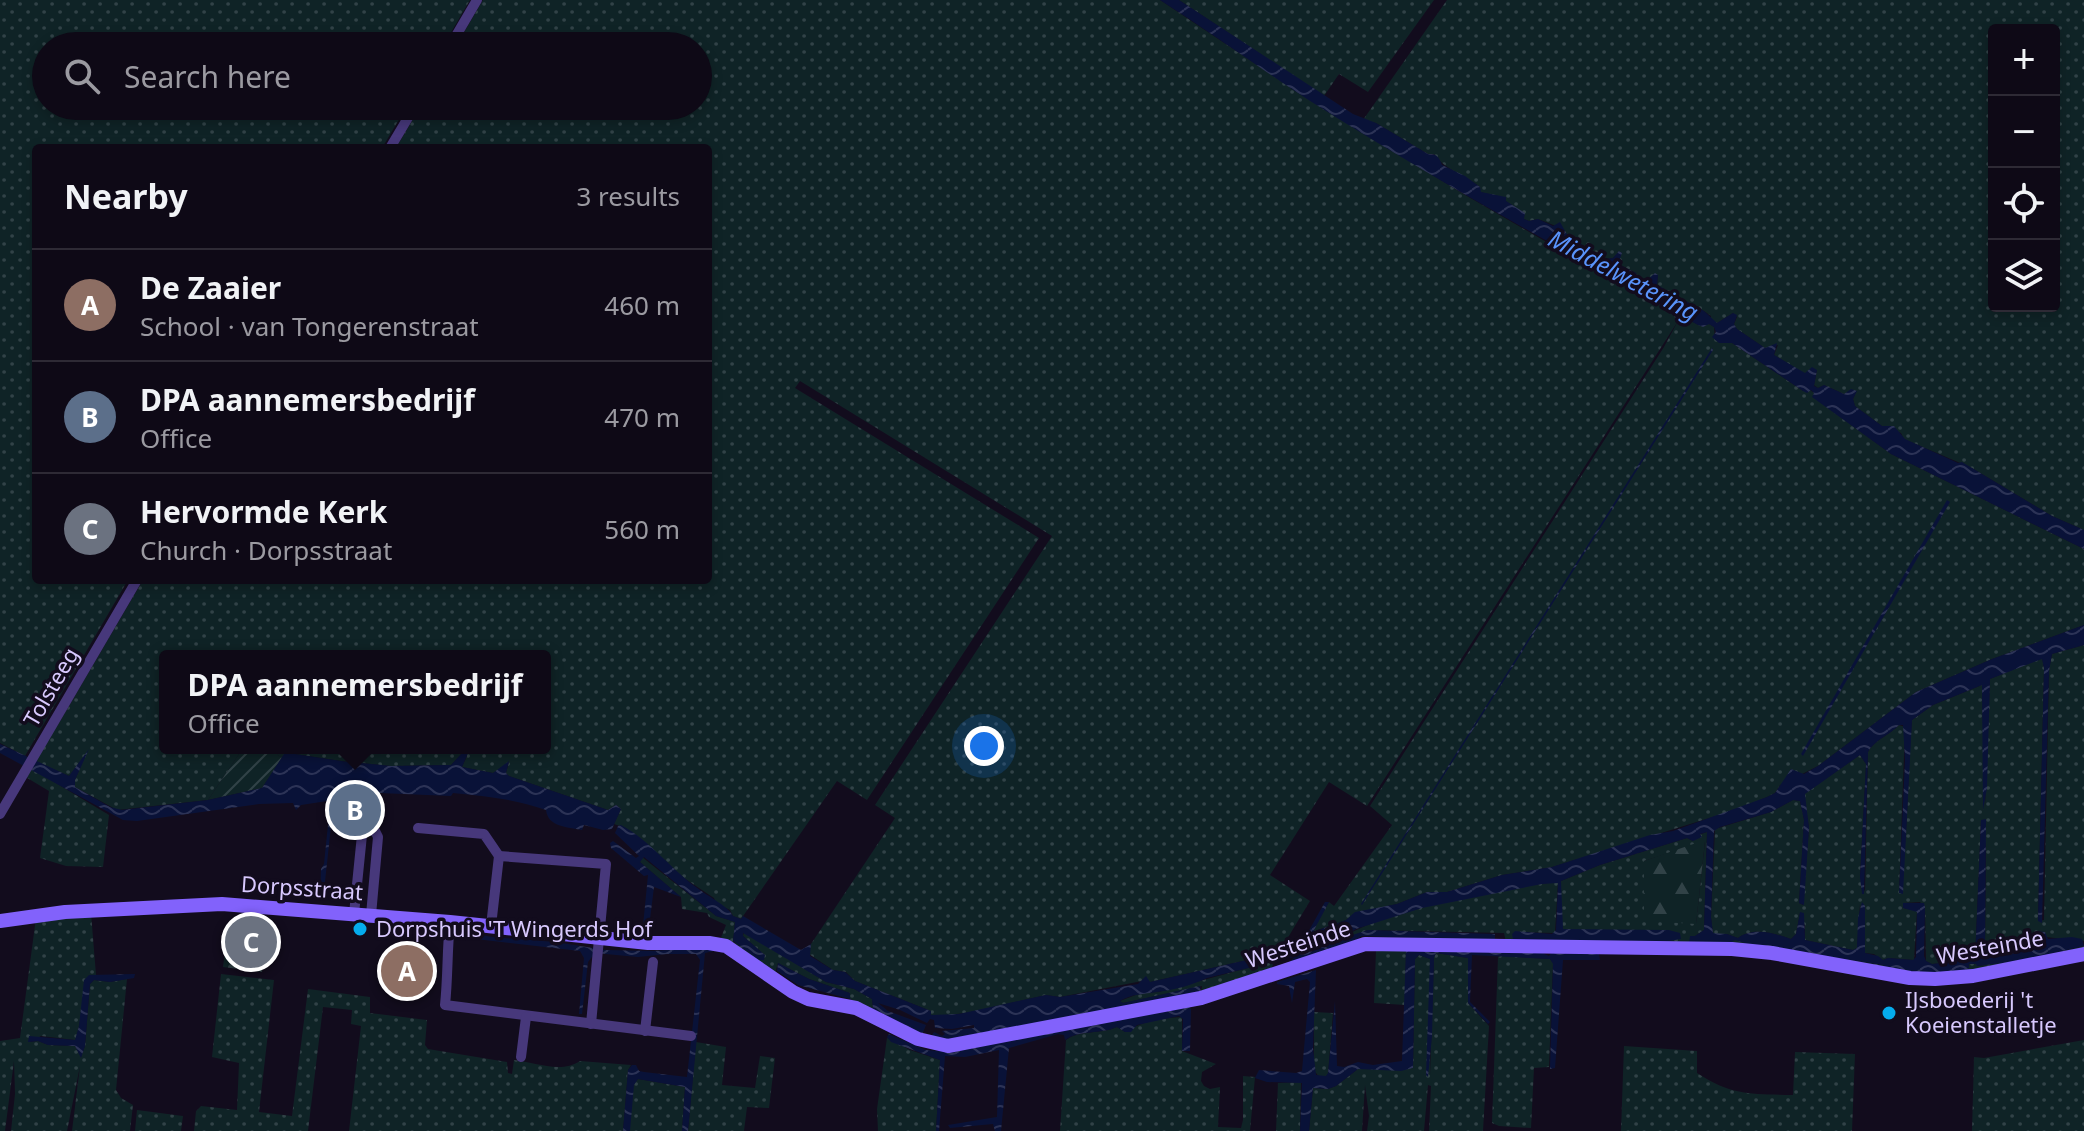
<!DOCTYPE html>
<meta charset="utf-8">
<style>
:root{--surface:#0e0916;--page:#1c1723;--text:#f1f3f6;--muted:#9b9aa1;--line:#2e2a35;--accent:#05aced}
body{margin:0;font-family:"Noto Sans",sans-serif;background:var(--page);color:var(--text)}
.controls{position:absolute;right:24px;top:24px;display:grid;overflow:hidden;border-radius:8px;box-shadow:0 4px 12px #0003}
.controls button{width:72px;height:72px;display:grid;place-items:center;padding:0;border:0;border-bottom:2px solid var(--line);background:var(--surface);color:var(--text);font:40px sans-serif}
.you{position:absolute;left:984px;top:746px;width:28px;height:28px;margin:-20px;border:6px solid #fff;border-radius:50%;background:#1a73e8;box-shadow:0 0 0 12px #1a73e833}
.badge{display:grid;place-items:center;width:52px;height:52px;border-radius:50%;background:var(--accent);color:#fff;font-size:26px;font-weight:700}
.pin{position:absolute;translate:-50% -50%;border:4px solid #fff;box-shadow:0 2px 8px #0006}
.popup{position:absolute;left:159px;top:650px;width:392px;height:104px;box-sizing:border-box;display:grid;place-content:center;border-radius:8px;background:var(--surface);filter:drop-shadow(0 2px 6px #0005);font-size:26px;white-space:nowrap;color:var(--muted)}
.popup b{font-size:30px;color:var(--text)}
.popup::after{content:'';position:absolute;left:50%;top:100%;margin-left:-16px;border:16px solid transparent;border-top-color:var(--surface)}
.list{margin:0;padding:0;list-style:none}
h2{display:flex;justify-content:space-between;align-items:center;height:104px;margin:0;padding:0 32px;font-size:34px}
h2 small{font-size:26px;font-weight:400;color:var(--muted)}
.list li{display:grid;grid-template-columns:52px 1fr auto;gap:24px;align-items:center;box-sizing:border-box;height:112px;padding:0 32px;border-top:2px solid var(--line)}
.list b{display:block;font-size:30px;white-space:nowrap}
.list p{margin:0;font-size:26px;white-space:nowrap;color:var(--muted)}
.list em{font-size:26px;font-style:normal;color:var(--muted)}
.icon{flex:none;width:44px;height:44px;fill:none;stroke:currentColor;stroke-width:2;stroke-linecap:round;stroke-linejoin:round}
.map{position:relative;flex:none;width:2084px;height:1131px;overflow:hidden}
.search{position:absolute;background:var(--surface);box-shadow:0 4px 12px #0003;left:32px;top:32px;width:680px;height:88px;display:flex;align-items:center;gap:20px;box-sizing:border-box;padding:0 28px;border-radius:44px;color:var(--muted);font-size:30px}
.panel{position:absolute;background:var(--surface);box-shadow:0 4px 12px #0003;left:32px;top:144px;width:680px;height:440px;border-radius:8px}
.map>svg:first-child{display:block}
</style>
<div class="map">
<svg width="2084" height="1131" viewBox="0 0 2084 1131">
<defs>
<pattern id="grass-dots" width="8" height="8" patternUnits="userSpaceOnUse" patternTransform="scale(2)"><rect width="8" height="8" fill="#0f2326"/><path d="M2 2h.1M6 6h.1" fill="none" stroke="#314247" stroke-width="1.8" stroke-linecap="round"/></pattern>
<pattern id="forest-firs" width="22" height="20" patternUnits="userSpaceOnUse" patternTransform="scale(2)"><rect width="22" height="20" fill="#0f2326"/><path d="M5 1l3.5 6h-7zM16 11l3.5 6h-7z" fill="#314247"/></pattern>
<pattern id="cemetery-stones" width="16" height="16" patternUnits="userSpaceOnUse" patternTransform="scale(2)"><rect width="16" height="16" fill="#0f2326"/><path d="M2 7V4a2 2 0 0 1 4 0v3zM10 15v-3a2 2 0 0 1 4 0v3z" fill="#314247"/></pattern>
<pattern id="garden-furrows" width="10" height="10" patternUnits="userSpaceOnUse" patternTransform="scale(2)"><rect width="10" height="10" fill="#0f2326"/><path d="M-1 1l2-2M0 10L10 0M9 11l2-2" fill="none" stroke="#314247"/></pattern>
<pattern id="water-waves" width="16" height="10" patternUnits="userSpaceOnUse" patternTransform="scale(2)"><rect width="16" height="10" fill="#091238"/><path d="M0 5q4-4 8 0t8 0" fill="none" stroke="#2c3356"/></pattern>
</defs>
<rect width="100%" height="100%" fill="#120c1d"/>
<g fill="url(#grass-dots)" fill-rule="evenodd">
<polygon points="0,0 470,0 443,46 46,46 46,106 407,106 382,148 36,148 36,580 128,580 25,756 0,743"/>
<polygon points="483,0 1160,0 1308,99 1460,192 1598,272 1644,293 1698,325 1709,324 1714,327 1715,340 1732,343 1803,391 1810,390 1814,393 1813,397 1891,454 2084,549 2084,625 1992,659 1916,692 1818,766 1780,785 1775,793 1767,797 1735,810 1552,867 1502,875 1447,892 1427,892 1397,904 1355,913 1346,920 1312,932 1329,902 1334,906 1392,825 1370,806 1664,347 1678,321 1367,806 1329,782 1270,875 1310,901 1281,949 1247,960 1150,982 1142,981 1060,997 1046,995 971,1012 936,1017 931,1015 931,1011 855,981 846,972 833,970 809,954 811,944 895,818 875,805 1052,536 800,381 795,388 1039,538 867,800 837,781 741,919 733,916 730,910 716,903 714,898 684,878 626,828 614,824 621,809 616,805 608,810 509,776 506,773 509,762 493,773 462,767 467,756 465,750 451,765 391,766 361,763 359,760 348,762 288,753 282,758 269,748 545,748 545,656 165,656 165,748 243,748 208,800 117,810 75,787 75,780 86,754 69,776 33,760 59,723 143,580 708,580 708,148 396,148 421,106 698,106 698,46 456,46"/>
<polygon points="1179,0 1434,0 1368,92 1339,74 1324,96"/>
<path d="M1447,0H2084V530L2052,516L1972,468L1904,439L1901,433L1882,426L1855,406L1853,399L1856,392L1844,394L1824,385L1818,388L1814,385L1817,370L1805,374L1774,355L1778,345L1765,348L1737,329L1734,324L1737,317L1733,313L1717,323L1711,320V316L1704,311L1657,285L1658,275L1644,283L1638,281L1636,273L1621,265L1619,262L1621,253L1619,252L1613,258L1605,259L1568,236L1556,226L1538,219L1529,221L1524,219V213L1498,196L1480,192V187C1465,175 1445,170 1434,154H1428L1376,123L1363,120ZM1994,30H2054V306H1994Z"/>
<path d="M2084,645V941L2036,936C2027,953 2001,952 1985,949L1986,848L1981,820L1975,959L1932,964L1926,961L1925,907L1920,902L1903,903V908L1917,911L1914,960L1888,958L1883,960L1874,954L1865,953L1860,904L1857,948L1853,950L1805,940V926L1800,913L1796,934L1791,939C1774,933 1753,927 1738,938L1727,934H1713L1711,917L1715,829L1771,812L1793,800L1800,801L1804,820L1799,903L1803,905L1809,828L1804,794L1860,755L1866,764L1860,877L1865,892L1868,752C1874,740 1890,735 1899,725L1905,727L1899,893C1909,836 1907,778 1912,720L1933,705L1982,685L1985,808L1990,679L2042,658L2044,668L2038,921L2044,920L2049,671L2052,654Z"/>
<polygon points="29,767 109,815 103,867 66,866 40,858 49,791 24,776"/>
<path d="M1707,832L1704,930L1695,936H1690L1739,940L1751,945L1883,965L1977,963L1978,966L2042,956L2084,946V951L1932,978L1804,956L1506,942L1504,933L1368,930L1340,940C1378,911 1506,887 1558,882L1555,933L1513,932L1657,943L1681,938L1563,929L1561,927V881L1600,865L1687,838L1693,841V837ZM1705,841V842L1696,924L1644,861Z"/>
<polygon points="642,857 716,916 735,922 733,942 765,955 743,936 744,932 826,982 854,989 872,999 873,1009 850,999 850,993 809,979 778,963 775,973 720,940 726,925 709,917 707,913 682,909 681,897 640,862"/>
<polygon points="91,913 96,975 89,975 77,1036 75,1040 41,1036 29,1042 38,1041 48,1045 75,1046 81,1057 85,1046 90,984 94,980 110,982 127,979 116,1090 121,1098 133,1105 130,1131 72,1131 80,1066 67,1131 11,1131 15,1094 14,1061 5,1131 0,1131 0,1041 20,1038 36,918"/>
<polygon points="1406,950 1405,1005 1374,1003 1376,951"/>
<polygon points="1436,953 1468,958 1468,1003 1489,1026 1483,1131 1429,1131 1431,1086 1428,1085 1424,1131 1367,1131 1369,1116 1365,1085 1362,1131 1309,1131 1313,1088 1328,1089 1336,1086 1358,1069 1413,1068 1415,959 1419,955 1430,959 1430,1076 1434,957"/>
<polygon points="1501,956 1550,959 1553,963 1549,1067 1534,1068 1531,1128 1499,1126 1492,1123 1498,957"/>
<polygon points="1274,961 1271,971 1201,993 1202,986 1123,1003 1120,1001 1141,993 1159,992"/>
<path d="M221,974L274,980L259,1112L292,1116L308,989L370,997V1013L427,1020L425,1045L428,1049L507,1062L508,1073L512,1074L514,1060C534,1062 561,1074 580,1061L631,1065L628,1070L623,1131H349L361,1026L351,1024L352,1010L323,1007L308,1131H194L196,1111L201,1106L237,1110L239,1063L212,1057Z"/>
<polygon points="1314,1012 1333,1013 1328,1074 1326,1076 1320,1077 1314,1071"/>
<path d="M1182,1017V1051L1216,1064L1202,1072L1201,1081L1204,1086L1210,1089L1220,1087L1218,1127L1241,1128L1243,1120V1076L1255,1077L1250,1131H1060L1066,1040C1081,1029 1100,1035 1117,1027L1125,1032C1143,1021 1161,1018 1182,1017Z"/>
<polygon points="887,1038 910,1050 940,1060 936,1131 878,1131 877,1109"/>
<polygon points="2084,1040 2084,1131 1972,1131 1974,1057 1984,1058"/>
<polygon points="696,1042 726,1047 722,1085 755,1088 760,1056 775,1058 769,1108 747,1107 744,1131 688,1131"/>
<path d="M1624,1046L1697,1051V1073C1732,1096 1752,1094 1793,1095L1795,1052L1855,1054L1852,1131H1621Z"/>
<polygon points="632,1073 635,1082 638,1079 685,1087 682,1131 627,1131"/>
<polygon points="1301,1082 1300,1131 1276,1131 1278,1083"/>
<polygon points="137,1110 183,1116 181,1131 135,1131"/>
</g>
<polygon fill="url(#forest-firs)" points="1702,841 1705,841 1696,924 1644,921 1644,861"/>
<polygon fill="url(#cemetery-stones)" points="226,944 265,949 262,972 223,967"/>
<polygon fill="url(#garden-furrows)" points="243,748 269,748 282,758 262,788 208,800"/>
<g fill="url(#water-waves)">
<path d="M1160,0H1179L1353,114L1376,123L1428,154C1437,154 1439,157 1442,165L1465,176L1480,187L1481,192L1506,197V201L1525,213L1524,219L1529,221L1538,219L1553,226L1560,222L1568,236L1605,259L1613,258L1619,251L1622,253L1619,261L1621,266L1636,273L1638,281L1644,283L1655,273L1658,275L1657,285L1704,311L1717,323L1733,313L1737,315L1734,324L1737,329L1765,348L1777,343L1774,355L1805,373L1812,367L1817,370L1814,386L1818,388L1824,385L1844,394L1851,389L1857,391L1853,399L1855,406L1882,426H1894L1905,439L1958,463L1962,462L2052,516L2084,530V549L1891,454L1812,397L1814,393L1811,390L1807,393L1803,391L1732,343H1719L1712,337L1716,332L1714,327L1709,324L1703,327L1698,325C1567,252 1434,180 1307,99C1258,67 1210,32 1160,0Z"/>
<polygon points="1712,348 1713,350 1362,905 1361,904"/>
<polygon points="1947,500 1950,502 1803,756 1801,754"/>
<path d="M2084,625V645L2052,654L2049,671L2042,923L2038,921L2044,668L2042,659L1990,679L1987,788L1983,810L1982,685L1933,705L1912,720L1903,894L1899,893L1905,760L1903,725H1899C1890,735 1874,740 1868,752L1864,894H1862L1860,877L1866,764L1860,755L1805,794L1809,828L1804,905L1799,903L1804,820L1800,801L1793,800L1771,812L1720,827L1714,831L1711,917L1713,933L1727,934L1738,938C1753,927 1774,933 1791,939L1796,934L1800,912L1804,913L1805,940L1853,950L1857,948L1858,918L1862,902L1865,906V953L1878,956L1883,960L1888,958L1913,960L1916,957L1917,912L1903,908V903H1924L1925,907L1924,956L1926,961L1932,964L1975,959L1981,820L1986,819L1985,949C2006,953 2029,951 2038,931L2045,932L2048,939L2072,937L2082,939L2084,946L2019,961L1977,966L1976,964H1969V968C1945,980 1913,971 1888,969L1883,965L1751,945L1735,940L1732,942H1689L1690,936H1695L1704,930L1707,832L1700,834L1702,837L1693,841L1687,838L1600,865L1561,881L1563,929L1669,930L1680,933L1681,939L1657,943L1518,941L1513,939L1512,934L1515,931L1552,934L1556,930L1558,883L1542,884L1422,908L1356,929L1340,939L1368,930L1495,934V941L1362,936L1350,943L1290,962L1294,957L1207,978C1193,985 1174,990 1157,992C1144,994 1131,994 1120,1001L1123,1003L1200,986L1201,993L950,1040L931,1037L934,1032L942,1036L945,1034L942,1031L974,1028V1025L952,1029L935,1028L934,1020L930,1019L927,1023L900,1010L878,1003L888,1011L926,1025L922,1035L873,1009L872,999L854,989L826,982L743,933V936L765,955L764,960H759L733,941L735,922L716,916L644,857L640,862L681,897L654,887L649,927L643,926L648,875L644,876L611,848L610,843L613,841L636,858L639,856L615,833L618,826L621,825C651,841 672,871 700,890C709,897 728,906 733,916L741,919L743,916L801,950L811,944L810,956L833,970L845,972L855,981L931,1011V1015L959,1014L1046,995L1060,997L1138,984L1146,976L1150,982L1247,960L1275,950H1289L1293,944L1307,934L1325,902H1329L1313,932L1346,920L1355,912L1397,904L1427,892H1447L1502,875L1552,867L1650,835L1673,831L1767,797L1775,793L1791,769L1804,774L1818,766L1916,692L1992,659Z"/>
<path d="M0,744L69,776L89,749L75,780V787L110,807L122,810L208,800L262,788L284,754L288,753L348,762L359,756L361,763L391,766L451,765L465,750L468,753L462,767L493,773L509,761L506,773L509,776L608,810L616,805L621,809L612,829L603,830L584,825L582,830C567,827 548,827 546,810C515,799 485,796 453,793L451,796L380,793L334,798L323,900H320L321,869L324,864L329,815L327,801L301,805L296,810L293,803L259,804L137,821L123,820L0,753Z"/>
<polygon points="457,930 492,937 555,942 606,950 653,951 705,948 718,950 705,953 688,1131 682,1131 685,1087 638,1079 634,1085 630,1131 623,1131 628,1070 632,1065 636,1065 639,1071 644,1072 687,1077 700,960 696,954 667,954 638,957 595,953 588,962 582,1014 579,1014 584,958 580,951 459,937 454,934"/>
<polygon points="1406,950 1540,952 1549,956 1551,953 1599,954 1600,960 1563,960 1555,1068 1550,1069 1553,964 1550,959 1472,955 1470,1002 1490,1022 1488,1024 1468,1003 1468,958 1436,953 1434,958 1432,1036 1428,1077 1426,1075 1430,959 1419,955 1415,959 1413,1068 1401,1071 1358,1069 1336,1086 1328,1089 1313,1088 1309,1131 1300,1131 1302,1083 1267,1082 1255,1078 1259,1070 1296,1073 1302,1071 1310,982 1307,979 1295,982 1292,1003 1289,986 1277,984 1277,982 1316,970 1313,1048 1316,1075 1326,1076 1328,1073 1335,1001 1337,1066 1344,1067 1358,1062 1373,1065 1402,1061"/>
<polygon points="778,963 809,979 850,993 850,999 798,985 777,971"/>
<polygon points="135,974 134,978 110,982 94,980 90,984 85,1046 81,1058 75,1046 48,1045 38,1041 28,1042 29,1036 75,1040 79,1026 84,980 89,975"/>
<path d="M1189,1007L1191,1009L1190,1051H1182L1183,1019L1179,1016L1137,1025L1131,1032H1125L1117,1027C1099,1035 1081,1029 1065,1040L1064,1035L1058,1034L1009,1048L1001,1131H995L993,1124L950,1128L948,1125L997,1117L999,1050L965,1057L945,1056L939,1131H936L940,1060L891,1042L887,1037L889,1034L926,1050L951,1052Z"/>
</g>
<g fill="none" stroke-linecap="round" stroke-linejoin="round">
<g stroke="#47387b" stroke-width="10">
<polyline points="450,46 477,0"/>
<polyline points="390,148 415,106"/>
<polyline points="0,814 137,580"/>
<polyline points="418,828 484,834 499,856 491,926"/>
<polyline points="499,856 606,864 591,1024"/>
<polyline points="354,914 362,835 365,830 375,831 378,837 371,915"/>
<path d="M450,922C447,950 448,977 445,1005L691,1036"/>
<polyline points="645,1031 653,962"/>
<polyline points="521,1057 526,1017"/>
</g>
<polyline stroke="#8262fb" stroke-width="14" points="0,921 65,912 222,904 450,922 648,943 709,943 726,946 793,992 808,999 856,1008 918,1039 948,1046 1201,998 1365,944 1732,949 1772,953 1910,978 1935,979 1973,976 2084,954"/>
</g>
<g fill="#05aced" stroke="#120c1d" stroke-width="3">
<circle cx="360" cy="929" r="8"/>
<circle cx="1889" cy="1013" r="8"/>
</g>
<g text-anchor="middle" stroke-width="7" stroke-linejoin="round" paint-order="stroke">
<g font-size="22" fill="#d8c9fe" stroke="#120c1d">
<text transform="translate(51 687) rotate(-60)" y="8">Tolsteeg</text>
<text transform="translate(302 888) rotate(4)" y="8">Dorpsstraat</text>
<text transform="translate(1298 944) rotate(-18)" y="8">Westeinde</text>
<text transform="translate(1990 947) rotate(-10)" y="8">Westeinde</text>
</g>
<g font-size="22" fill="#d8c9fe" stroke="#120c1d" text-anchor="start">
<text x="376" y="937">Dorpshuis 'T Wingerds Hof</text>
<text x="1905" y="1008">IJsboederij 't<tspan x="1905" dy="25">Koeienstalletje</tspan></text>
</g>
<g font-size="24" font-style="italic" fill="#5993fb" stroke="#120c1d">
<text transform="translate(1623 276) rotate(28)" y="8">Middelwetering</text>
</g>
</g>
</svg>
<div class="controls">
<button>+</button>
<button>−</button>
<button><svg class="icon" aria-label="locate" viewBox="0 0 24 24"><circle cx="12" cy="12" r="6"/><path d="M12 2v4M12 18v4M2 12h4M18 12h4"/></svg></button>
<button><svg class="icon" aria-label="layers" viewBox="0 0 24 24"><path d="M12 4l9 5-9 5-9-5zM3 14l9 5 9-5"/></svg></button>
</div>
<div class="you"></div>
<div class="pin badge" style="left:407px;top:971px;background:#8d6e63">A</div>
<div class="pin badge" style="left:355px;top:810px;background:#5c6f8a">B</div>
<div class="popup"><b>DPA aannemersbedrijf</b>Office</div>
<div class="pin badge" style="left:251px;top:942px;background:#6b7280">C</div>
<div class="search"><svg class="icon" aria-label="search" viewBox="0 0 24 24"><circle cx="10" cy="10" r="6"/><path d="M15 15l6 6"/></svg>Search here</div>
<section class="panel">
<h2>Nearby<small>3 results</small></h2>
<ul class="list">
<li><span class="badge" style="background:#8d6e63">A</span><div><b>De Zaaier</b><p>School · van Tongerenstraat</p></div><em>460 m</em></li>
<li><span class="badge" style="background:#5c6f8a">B</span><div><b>DPA aannemersbedrijf</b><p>Office</p></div><em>470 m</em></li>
<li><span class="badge" style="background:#6b7280">C</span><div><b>Hervormde Kerk</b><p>Church · Dorpsstraat</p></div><em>560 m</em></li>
</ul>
</section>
</div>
